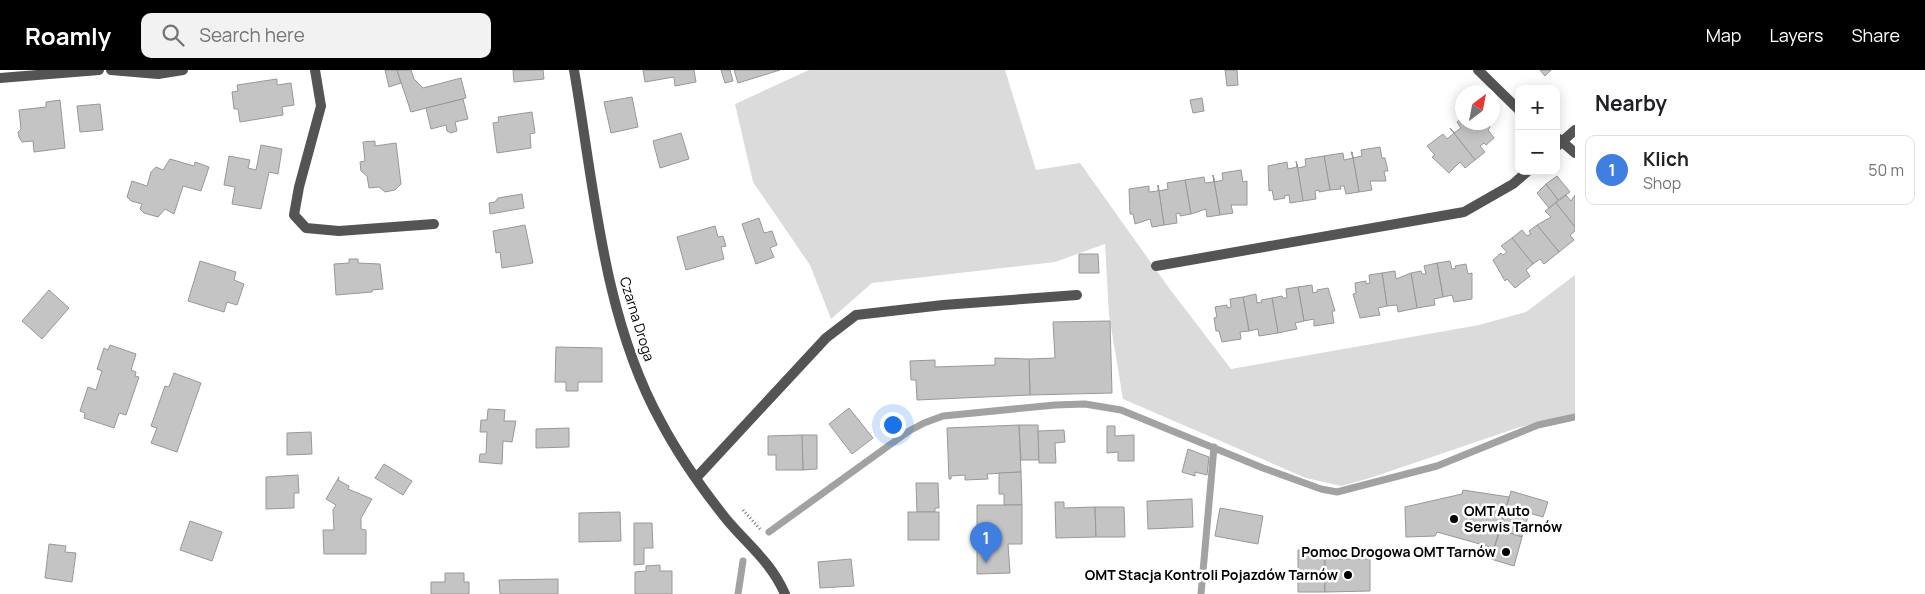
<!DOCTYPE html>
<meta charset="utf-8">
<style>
:root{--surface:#fff;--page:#f2f2f2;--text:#202124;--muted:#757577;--line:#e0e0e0;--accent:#000}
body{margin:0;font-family:Manrope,sans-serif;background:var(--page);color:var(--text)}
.controls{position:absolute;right:15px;top:15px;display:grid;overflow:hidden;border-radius:10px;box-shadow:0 2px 12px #0003}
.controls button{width:45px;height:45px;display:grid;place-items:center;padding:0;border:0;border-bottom:1px solid var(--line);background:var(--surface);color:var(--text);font:25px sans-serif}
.compass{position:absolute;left:1455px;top:15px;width:45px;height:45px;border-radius:50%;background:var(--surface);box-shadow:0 2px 12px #0003;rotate:32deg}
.you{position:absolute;left:892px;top:354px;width:18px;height:18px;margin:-12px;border:4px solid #fff;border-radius:50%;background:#1a73e8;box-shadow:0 0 0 8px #1a73e833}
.badge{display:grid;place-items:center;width:32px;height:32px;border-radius:50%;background:var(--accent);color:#fff;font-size:16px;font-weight:700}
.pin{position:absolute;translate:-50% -41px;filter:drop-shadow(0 1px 2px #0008)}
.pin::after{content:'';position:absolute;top:26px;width:18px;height:15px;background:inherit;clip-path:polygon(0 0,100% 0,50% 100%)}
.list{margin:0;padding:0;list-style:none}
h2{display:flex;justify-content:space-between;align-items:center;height:65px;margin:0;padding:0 20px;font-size:21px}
h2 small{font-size:16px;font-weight:400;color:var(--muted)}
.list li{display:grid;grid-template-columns:32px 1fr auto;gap:15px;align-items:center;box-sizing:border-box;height:70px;margin:0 10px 10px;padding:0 10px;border:1px solid var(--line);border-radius:10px}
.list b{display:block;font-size:19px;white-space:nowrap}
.list p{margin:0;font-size:16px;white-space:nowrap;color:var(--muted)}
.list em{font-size:16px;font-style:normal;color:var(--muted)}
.icon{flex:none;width:28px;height:28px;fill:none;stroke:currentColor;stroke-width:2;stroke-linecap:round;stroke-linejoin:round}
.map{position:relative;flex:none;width:1575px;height:524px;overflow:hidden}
header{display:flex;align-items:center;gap:30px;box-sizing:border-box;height:70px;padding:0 25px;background:var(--accent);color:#fff}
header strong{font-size:24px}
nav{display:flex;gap:28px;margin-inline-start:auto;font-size:18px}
.search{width:350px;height:45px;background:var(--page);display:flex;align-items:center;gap:12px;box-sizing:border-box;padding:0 18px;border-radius:10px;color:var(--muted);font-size:19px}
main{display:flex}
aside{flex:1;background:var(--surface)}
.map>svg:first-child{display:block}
</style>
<header>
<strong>Roamly</strong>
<div class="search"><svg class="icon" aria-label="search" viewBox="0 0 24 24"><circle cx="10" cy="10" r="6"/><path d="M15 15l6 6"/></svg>Search here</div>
<nav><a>Map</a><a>Layers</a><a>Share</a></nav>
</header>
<main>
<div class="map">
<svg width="1575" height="524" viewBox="0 0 1575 524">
<rect width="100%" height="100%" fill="#fff"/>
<polygon fill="#dbdbdb" points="809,0 1005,0 1036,100 1080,93 1169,218 1231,299 1479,255 1526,242 1575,205 1575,345 1520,357 1370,408 1341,416 1306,408 1123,329 1109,245 1105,174 1055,192 872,213 831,249 810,195 753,112 735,34"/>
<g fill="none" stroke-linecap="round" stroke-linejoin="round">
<g stroke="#a2a2a2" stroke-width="7">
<polyline points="769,462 909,361 924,353 943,346 1055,335 1085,334 1121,340 1263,398 1321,419 1337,422 1437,396 1538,355 1575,347"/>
<polyline points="738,524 743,491"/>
<polyline points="1201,524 1214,377"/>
</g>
</g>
<g fill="#c4c4c4" stroke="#989898">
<polygon points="385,0 397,0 401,13 389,17"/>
<polygon points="397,0 411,0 414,9 423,18 461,8 466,28 411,42"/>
<polygon points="513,0 543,0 544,9 514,12"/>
<polygon points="643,0 694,0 696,12 675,16 674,7 645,12"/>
<polygon points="721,0 730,0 733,11 725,13"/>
<polygon points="734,0 780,0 738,13"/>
<polygon points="1225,0 1237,0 1238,15 1227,16"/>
<polygon points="1540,0 1551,0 1545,6"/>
<polygon points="277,9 277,15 291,13 294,35 282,37 283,45 240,52 238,39 234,39 232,22 238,21 237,15"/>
<polygon points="632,27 638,57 611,63 604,32"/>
<polygon points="1202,28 1204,41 1193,43 1190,30"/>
<polygon points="463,29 468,49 455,52 457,61 451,63 447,61 446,55 431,59 426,38"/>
<polygon points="60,30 65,78 34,82 33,71 22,72 19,67 18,62 21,59 19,40 46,37 46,32"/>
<polygon points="100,34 103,60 80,62 77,36"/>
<polygon points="532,42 535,63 530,64 531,78 497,83 493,53 499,52 498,47"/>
<polygon points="1462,48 1462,52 1487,52 1490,57 1488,60 1494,68 1486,75 1484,73 1480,76 1485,82 1475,90 1450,58 1454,63 1461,58 1457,52"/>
<polygon points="1450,58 1475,90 1465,98 1460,92 1449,103 1432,87 1435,85 1427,76 1443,64 1447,69 1454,63"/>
<polygon points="681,63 689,89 660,98 653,71"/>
<polygon points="375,71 375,76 396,73 401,114 395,120 385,122 379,117 369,118 367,106 361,101 360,92 365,91 363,72"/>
<polygon points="261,75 282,79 278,104 269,102 261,139 232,134 235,117 224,115 229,86 250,90 248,98 256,100"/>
<polygon points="1380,77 1382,88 1385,88 1388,101 1384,101 1386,111 1370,111 1372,120 1359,122 1352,82 1353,88 1362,86 1361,80"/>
<polygon points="1351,82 1352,82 1359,122 1346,124 1344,116 1340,116 1341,119 1330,120 1324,86 1343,83 1344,90 1353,88"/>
<polygon points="1324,86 1330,120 1319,122 1319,120 1315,121 1316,129 1303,131 1296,91 1298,98 1306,96 1305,89"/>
<polygon points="170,89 194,96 195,92 209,97 201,121 183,116 174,144 165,139 158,147 144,143 140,139 142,134 131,131 127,127 132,111 147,116 151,102 156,97 163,100"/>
<polygon points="1287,92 1288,99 1297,97 1297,94 1303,131 1290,133 1289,125 1284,126 1285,128 1274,130 1272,120 1269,121 1268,96"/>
<polygon points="1241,100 1243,112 1247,111 1247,135 1231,135 1233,143 1220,145 1213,105 1215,112 1223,110 1222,103"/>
<polygon points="1213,105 1220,145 1207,147 1206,139 1191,144 1185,110 1204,107 1205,113 1214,112"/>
<polygon points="1557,106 1570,122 1558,130 1546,114"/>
<polygon points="1185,110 1191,144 1180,146 1180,143 1176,144 1177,153 1164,155 1158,115 1159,121 1168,119 1167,113"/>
<polygon points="1546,114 1558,130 1549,138 1537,123"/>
<polygon points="1158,115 1164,155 1152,157 1150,149 1135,154 1133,144 1130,144 1129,119 1149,116 1149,122 1158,121"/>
<polygon points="522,124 524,138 490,144 489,133 495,132 498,128"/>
<polygon points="1566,125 1571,131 1575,125 1575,157 1556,133"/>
<polygon points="1556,133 1575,157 1575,161 1570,165 1574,170 1559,182 1537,155 1551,147 1545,141"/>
<polygon points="759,148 764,163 772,161 777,175 770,178 774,187 756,194 742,154"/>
<polygon points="525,155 533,193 502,198 500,182 496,183 493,161"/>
<polygon points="1537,155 1559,182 1544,194 1540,189 1533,194 1512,168 1522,160 1527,166 1531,164 1529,161"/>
<polygon points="715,156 718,167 723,166 726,176 721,177 724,189 686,200 677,167"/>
<polygon points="1512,168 1533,194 1526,200 1530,206 1515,218 1507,209 1505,211 1493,190 1501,183 1503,185 1507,182 1501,176"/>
<polygon points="1079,184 1098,184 1099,203 1079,203"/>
<polygon points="349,189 358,189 358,193 380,194 383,219 372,220 372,222 336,225 334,194 349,193"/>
<polygon points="200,191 236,202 234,210 244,214 237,235 227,232 224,242 188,231"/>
<polygon points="1450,191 1452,199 1456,198 1455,196 1466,194 1468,204 1472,203 1472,229 1454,232 1452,225 1443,227 1437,193"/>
<polygon points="1437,193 1443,227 1434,229 1435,235 1417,238 1411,203 1421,201 1422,204 1426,204 1424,196"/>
<polygon points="1395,201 1396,209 1411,203 1417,238 1398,242 1397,235 1387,236 1382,203"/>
<polygon points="1382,203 1387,236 1378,238 1380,245 1360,248 1353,224 1356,223 1355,213 1366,211 1366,214 1370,213 1369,205"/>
<polygon points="1312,215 1313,223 1317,222 1317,220 1328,218 1335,241 1332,241 1334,253 1314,256 1314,249 1304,251 1298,217"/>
<polygon points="1298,217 1304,251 1295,253 1297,259 1278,263 1272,228 1282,226 1283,228 1287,228 1286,219"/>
<polygon points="49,220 69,238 42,269 22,251"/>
<polygon points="1256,224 1257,233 1262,232 1261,230 1272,228 1278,263 1259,266 1258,259 1249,261 1243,227"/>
<polygon points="1243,227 1249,261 1240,262 1241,269 1222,272 1219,261 1216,261 1214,248 1217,247 1215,237 1227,235 1227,238 1231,237 1230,229"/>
<polygon points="1110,251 1112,323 1030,325 1029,289 1055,288 1053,252"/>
<polygon points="110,275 136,284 131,300 136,302 135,306 139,307 126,345 119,343 114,358 84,348 85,343 80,341 88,317 96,320 102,301 97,299 104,278 108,280"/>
<polygon points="556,277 602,278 602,312 578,312 578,321 566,321 566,312 555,312"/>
<polygon points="995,288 1029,289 1030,325 917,330 916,310 911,310 910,291 935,290 935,297 995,295"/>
<polygon points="174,303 201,313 177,382 151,373 157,358 151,356 165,316 169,317"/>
<polygon points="849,338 873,368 852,384 829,354"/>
<polygon points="488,339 505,340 504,351 516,351 512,372 503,371 502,394 479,392 480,384 486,384 487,362 480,362 481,350 487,350"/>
<polygon points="1019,355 1021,402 987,404 988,409 965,410 965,405 951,406 951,409 949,409 947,358"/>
<polygon points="1019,355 1038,355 1039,390 1021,390"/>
<polygon points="1107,356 1115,356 1115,366 1134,365 1134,391 1118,391 1118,382 1107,383"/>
<polygon points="569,358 569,377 536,378 536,359"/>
<polygon points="1064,360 1065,372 1055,373 1056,393 1039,393 1038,361"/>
<polygon points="311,362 312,384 287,385 287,363"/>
<polygon points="802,365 817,365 817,399 803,400"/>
<polygon points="802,365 803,400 776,400 776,385 768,385 768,366"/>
<polygon points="1188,379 1209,387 1207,405 1195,402 1195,406 1182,402"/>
<polygon points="384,394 412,411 403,425 375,408"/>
<polygon points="1021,402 1022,435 1004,435 1004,424 999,424 999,403"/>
<polygon points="298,405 299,423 294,423 294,438 266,439 266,407"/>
<polygon points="339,407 338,410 349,416 348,419 372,429 361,448 361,459 366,460 366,484 324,484 323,460 334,460 333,440 336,435 326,429"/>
<polygon points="916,413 938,413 939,438 935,438 935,442 917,442"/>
<polygon points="1463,420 1509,427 1494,478 1437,462 1435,466 1406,467 1405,437 1462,424"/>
<polygon points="1511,421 1548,432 1543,447 1529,443 1522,467 1500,460"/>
<polygon points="1192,429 1193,457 1148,459 1147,431"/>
<polygon points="1055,432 1064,432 1064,438 1095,437 1096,467 1056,468"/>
<polygon points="977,435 1022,435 1022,474 1008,474 1010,503 977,504"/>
<polygon points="1095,437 1124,437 1125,467 1096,467"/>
<polygon points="1220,438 1263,446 1258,474 1215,466"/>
<polygon points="620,442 621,471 579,472 579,443"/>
<rect x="908" y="442" width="31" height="28"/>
<polygon points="190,451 222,462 212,491 180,480"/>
<polygon points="634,453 652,453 653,478 644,478 644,494 634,495"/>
<polygon points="1500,460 1522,467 1514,496 1491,489"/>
<polygon points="49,474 66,476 65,482 76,483 72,512 45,508"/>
<polygon points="1298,480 1317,480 1317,489 1325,489 1325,522 1298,522"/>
<polygon points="851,489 854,516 820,518 818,492"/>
<polygon points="1325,489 1370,489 1370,521 1325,522"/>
<polygon points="660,495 660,501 672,501 672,524 635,524 635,502 646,501 646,496"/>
<polygon points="445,503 464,503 464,512 469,512 469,524 431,524 431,512 445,512"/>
<polygon points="558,509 558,524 500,524 499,510"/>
</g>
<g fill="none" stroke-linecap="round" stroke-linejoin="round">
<polyline stroke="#767676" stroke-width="3" stroke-dasharray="1 2.5" stroke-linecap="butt" points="743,440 761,460"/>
<g stroke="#545454" stroke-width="10">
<polyline points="1478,0 1519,40"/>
<polyline points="1559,69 1575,83"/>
<polyline points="1556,77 1575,60"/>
<polyline points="1156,196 1464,142 1513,114 1528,101"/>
<polyline points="696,408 826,268 856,245 943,235 1077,225"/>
</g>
<g stroke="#545454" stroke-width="10">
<polyline points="111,0 158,4 183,0"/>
<polyline points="315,0 321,36 299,117 294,145 306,158 339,161 434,154"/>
<path d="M574,0C594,116 603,248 661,352C679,386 703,420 727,450C749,476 771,492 785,524"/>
<polyline points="0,8 99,0"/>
</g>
</g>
<g fill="#000" stroke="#fff" stroke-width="2">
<circle cx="1454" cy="449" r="5"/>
<circle cx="1506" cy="482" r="5"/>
<circle cx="1348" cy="505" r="5"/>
</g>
<g text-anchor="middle" stroke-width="5" stroke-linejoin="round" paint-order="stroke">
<g font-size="14" fill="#000" stroke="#fff">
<text transform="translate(637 249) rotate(73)" y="5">Czarna Droga</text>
</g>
<g font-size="14" font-weight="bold" fill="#000" stroke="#fff" text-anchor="end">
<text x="1464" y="446" text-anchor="start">OMT Auto<tspan x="1464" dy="16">Serwis Tarnów</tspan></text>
<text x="1496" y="487">Pomoc Drogowa OMT Tarnów</text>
<text x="1338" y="510">OMT Stacja Kontroli Pojazdów Tarnów</text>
</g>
</g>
</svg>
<div class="controls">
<button>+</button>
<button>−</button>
</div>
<svg class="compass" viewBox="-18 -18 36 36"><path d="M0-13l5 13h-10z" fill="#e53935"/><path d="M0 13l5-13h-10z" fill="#757577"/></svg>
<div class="you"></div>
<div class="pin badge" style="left:986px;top:493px;background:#3f7fe0">1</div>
</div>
<aside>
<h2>Nearby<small></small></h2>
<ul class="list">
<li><span class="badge" style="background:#3f7fe0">1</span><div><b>Klich</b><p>Shop</p></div><em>50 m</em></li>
</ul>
</aside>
</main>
